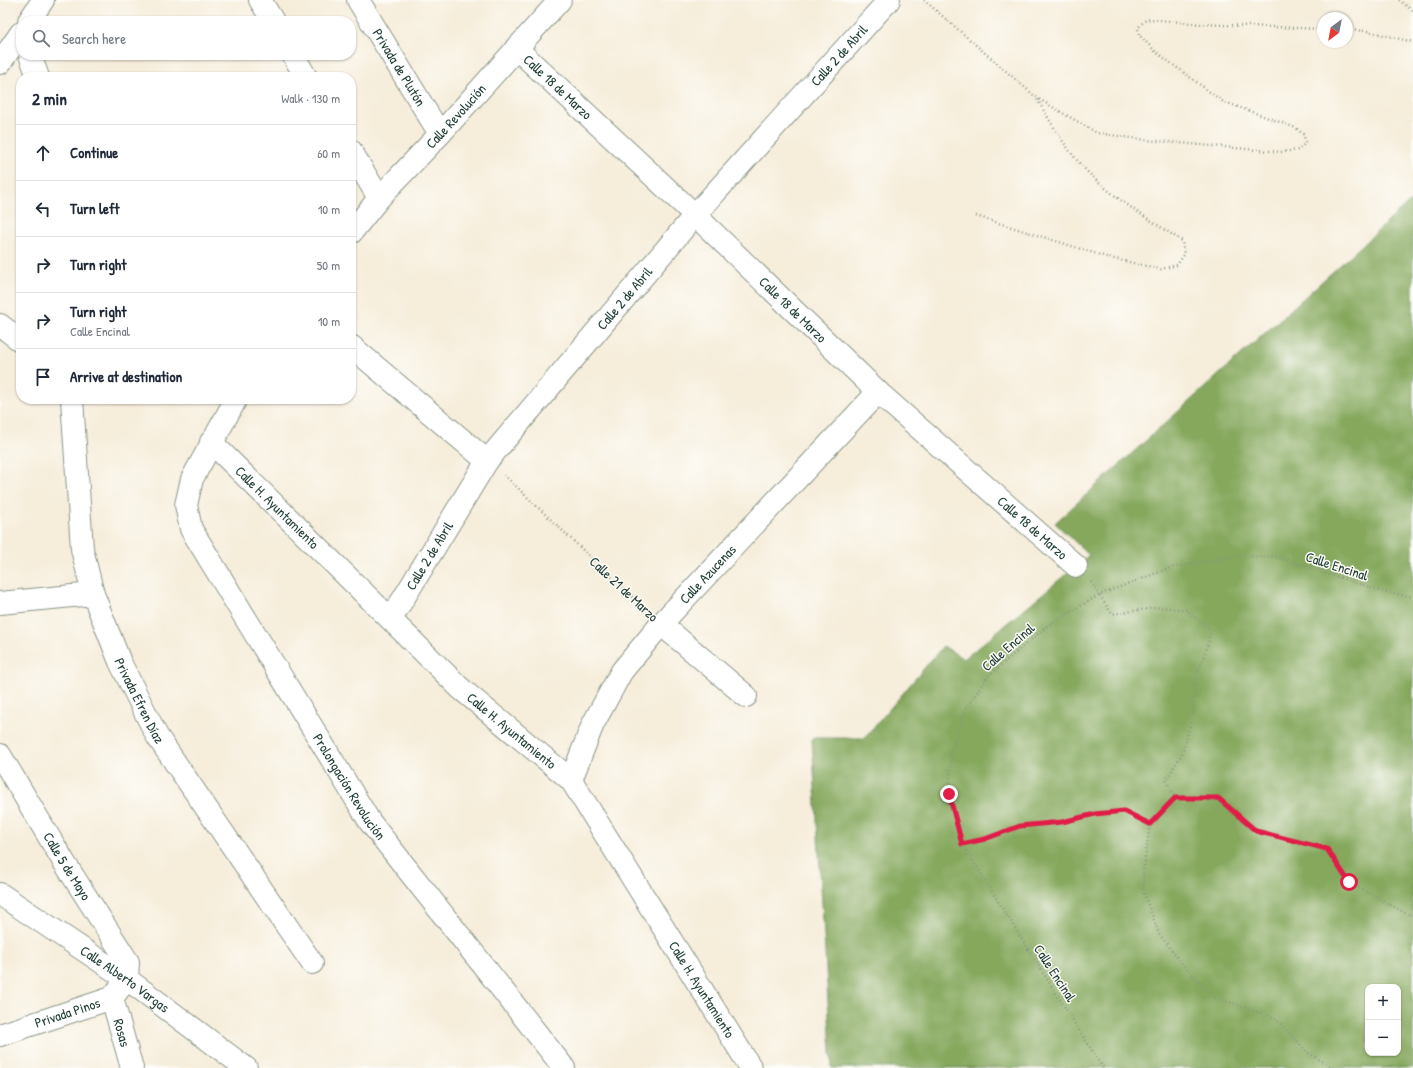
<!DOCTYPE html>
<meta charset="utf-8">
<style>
:root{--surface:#fff;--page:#f6f6f7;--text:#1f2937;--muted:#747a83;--line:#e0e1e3}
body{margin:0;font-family:"Patrick Hand",sans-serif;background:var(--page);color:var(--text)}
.controls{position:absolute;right:12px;bottom:12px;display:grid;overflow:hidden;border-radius:8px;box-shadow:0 1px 3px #0004}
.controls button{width:36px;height:36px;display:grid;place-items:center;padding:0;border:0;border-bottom:1px solid var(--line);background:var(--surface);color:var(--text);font:20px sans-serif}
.compass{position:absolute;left:1317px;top:12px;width:36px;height:36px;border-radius:50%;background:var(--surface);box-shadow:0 1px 3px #0004;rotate:212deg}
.stop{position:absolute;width:12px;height:12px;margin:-9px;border:3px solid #e11d48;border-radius:50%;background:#fff}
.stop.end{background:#e11d48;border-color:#fff;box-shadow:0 1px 4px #0008}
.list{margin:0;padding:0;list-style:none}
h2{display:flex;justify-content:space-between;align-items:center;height:52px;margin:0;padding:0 16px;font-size:17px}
h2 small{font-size:13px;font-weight:400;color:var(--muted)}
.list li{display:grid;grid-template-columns:26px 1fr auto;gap:12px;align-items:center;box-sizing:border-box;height:56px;padding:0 16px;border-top:1px solid var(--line)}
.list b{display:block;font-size:15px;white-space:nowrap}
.list p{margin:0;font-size:13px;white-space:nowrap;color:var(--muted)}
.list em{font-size:13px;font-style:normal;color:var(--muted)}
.icon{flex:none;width:22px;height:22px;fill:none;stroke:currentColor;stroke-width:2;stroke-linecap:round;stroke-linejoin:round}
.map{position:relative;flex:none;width:1413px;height:1068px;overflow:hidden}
.search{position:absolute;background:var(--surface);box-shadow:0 1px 3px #0004;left:16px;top:16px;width:340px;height:44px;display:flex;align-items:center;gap:10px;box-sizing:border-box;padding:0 14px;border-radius:16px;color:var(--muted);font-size:15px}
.panel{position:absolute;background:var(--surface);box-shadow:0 1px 3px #0004;left:16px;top:72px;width:340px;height:332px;border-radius:16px}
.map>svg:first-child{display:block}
</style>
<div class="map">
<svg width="1413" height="1068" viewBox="0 0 1413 1068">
<rect width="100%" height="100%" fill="#fdfcf7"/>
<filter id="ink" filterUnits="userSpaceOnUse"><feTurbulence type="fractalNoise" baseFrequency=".025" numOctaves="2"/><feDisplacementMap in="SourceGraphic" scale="8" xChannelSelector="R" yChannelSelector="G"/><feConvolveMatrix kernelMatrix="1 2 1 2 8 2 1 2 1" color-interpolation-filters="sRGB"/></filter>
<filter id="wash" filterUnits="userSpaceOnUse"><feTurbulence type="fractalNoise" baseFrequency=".012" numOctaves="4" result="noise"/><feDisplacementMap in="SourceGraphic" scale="16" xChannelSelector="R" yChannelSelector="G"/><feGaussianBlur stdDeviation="0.9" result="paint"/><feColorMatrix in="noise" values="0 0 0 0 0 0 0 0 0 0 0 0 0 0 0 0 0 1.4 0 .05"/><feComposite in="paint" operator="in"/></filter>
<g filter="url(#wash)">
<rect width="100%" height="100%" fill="#f6edda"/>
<path fill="#85a85d" stroke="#527248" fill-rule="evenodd" d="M1413,199V1068H832L812,738H865L943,646L964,659L1089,555L1055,523ZM1368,987H1398V1053H1368Z"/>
</g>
<g filter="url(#ink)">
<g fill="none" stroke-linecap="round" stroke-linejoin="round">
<g stroke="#8a9587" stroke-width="24">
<g id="street">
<polyline points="260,0 273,21"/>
<path id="s1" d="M358,0L440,134"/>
<polyline points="29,21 43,0"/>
<path id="s2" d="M516,48L695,215L878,392L1076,566"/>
<polyline points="30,55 38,77"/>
<polyline points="293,55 306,77"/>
<polyline points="0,63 21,33"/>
<polyline points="351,151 379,198"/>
<path id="s3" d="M351,233L379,198L440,134L560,0"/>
<polyline points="0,325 21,341"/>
<polyline points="351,346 487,461"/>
<path id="s4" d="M72,399L82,549L93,594L120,662L157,736L312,963"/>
<path id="s5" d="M236,399L192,479L186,505L191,529L370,822L564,1068"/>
<path id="s6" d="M211,442L460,688L571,780L751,1068"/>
<polyline points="0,603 93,594"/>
<path id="s7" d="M391,619L487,461L695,215L889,0"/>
<polyline points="661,624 746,696"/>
<path id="s8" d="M0,755L64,862L128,962L127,979"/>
<path id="s9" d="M571,780L593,724L622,671L661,624L878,392"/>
<path id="s10" d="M0,894L127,979L246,1068"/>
<path id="s11" d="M112,998L132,1068"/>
<path id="s12" d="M0,1035L112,998L127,979"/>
</g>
</g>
<g stroke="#8a9587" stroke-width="2.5" stroke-dasharray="1 3" stroke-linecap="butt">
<polyline points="924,0 1037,98 1097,133 1146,140 1280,152 1299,150 1305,143 1304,135 1296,128 1222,101 1156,52 1139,35 1138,28 1144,21 1150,19 1200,24 1323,29"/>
<polyline points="1399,0 1413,11"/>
<polyline points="1347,30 1367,31 1413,42"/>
<path d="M976,216L1110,258L1161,269L1177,265L1184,255L1182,241C1152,221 1119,202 1093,177C1069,155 1053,126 1037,99"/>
<polyline points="504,475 644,608"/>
<polyline points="1091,582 1112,614 1160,607 1186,610 1211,630 1207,647 1195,681 1193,715 1182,754 1166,780 1175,798"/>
<polyline points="962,844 985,839 1020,826 1062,823 1095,814 1124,811 1150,824"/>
<polyline points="1103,1068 962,844 949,794 952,749 965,710 988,676 1047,626 1099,595 1170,568 1236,556 1278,557 1384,592 1413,597"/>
<polyline points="1333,1068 1307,1052 1275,1018 1215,997 1184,966 1159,934 1144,894 1143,874 1150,824 1175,798 1218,798 1256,831 1327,849 1349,882 1407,914 1413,915"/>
</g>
<use href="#street" stroke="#fff" stroke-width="22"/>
</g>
</g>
<g fill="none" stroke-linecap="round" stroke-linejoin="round" filter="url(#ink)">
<polyline stroke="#e11d48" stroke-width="5" points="949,794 962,844 985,839 1020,826 1062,822 1095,814 1124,811 1150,824 1175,798 1218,798 1256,831 1327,849 1349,882"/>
</g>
<g text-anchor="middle" stroke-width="3" stroke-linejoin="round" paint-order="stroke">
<g font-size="14" fill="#1f3d34" stroke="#fdfcf7">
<text dy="5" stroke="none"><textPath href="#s7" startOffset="722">Calle 2 de Abril</textPath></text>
<text dy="5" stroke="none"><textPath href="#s1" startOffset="79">Privada de Plutón</textPath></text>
<text dy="5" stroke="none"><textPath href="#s2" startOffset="57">Calle 18 de Marzo</textPath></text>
<text dy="5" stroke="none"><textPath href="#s3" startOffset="157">Calle Revolución</textPath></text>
<text dy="5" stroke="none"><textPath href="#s7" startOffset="398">Calle 2 de Abril</textPath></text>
<text dy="5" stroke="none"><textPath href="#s2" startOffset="381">Calle 18 de Marzo</textPath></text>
<text dy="5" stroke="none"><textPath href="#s6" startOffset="93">Calle H. Ayuntamiento</textPath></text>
<text dy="5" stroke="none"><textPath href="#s2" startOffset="705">Calle 18 de Marzo</textPath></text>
<text dy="5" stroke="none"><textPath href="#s7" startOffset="74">Calle 2 de Abril</textPath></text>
<text transform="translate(1337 566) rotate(18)" y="5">Calle Encinal</text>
<text dy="5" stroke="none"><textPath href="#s9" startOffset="250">Calle Azucenas</textPath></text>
<text transform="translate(624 589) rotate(43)" y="5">Calle 21 de Marzo</text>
<text transform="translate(1008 647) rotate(-41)" y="5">Calle Encinal</text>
<text dy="5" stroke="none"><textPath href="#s4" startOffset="313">Privada Efren Díaz</textPath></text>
<text dy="5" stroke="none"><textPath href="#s6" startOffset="417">Calle H. Ayuntamiento</textPath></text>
<text dy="5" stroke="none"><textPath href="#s5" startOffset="445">Prolongación Revolución</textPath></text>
<text dy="5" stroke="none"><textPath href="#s8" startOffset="130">Calle 5 de Mayo</textPath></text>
<text transform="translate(1055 973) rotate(57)" y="5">Calle Encinal</text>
<text dy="5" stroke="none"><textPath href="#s10" startOffset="151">Calle Alberto Vargas</textPath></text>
<text dy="5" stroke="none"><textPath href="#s6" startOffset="741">Calle H. Ayuntamiento</textPath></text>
<text dy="5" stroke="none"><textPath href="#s12" startOffset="71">Privada Pinos</textPath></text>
<text dy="5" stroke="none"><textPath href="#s11" startOffset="36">Rosas</textPath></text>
</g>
</g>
</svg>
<div class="controls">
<button>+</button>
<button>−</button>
</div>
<svg class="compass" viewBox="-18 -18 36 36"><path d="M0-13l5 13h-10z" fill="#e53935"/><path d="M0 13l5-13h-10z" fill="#747a83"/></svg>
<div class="stop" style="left:1349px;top:882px"></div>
<div class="stop end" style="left:949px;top:794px"></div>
<div class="search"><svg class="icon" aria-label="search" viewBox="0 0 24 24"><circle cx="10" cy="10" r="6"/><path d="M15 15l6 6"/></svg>Search here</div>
<section class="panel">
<h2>2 min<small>Walk · 130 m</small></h2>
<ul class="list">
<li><svg class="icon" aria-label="ahead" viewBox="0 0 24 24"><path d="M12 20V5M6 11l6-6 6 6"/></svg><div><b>Continue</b></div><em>60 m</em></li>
<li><svg class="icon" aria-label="left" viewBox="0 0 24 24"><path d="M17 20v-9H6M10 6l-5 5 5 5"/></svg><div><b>Turn left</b></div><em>10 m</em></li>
<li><svg class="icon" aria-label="right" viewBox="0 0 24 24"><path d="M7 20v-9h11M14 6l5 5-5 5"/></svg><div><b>Turn right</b></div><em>50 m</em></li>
<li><svg class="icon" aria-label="right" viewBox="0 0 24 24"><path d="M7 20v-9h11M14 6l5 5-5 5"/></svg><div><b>Turn right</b><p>Calle Encinal</p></div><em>10 m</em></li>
<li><svg class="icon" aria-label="arrive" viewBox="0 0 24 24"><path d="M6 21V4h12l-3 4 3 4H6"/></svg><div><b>Arrive at destination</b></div></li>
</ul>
</section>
</div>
